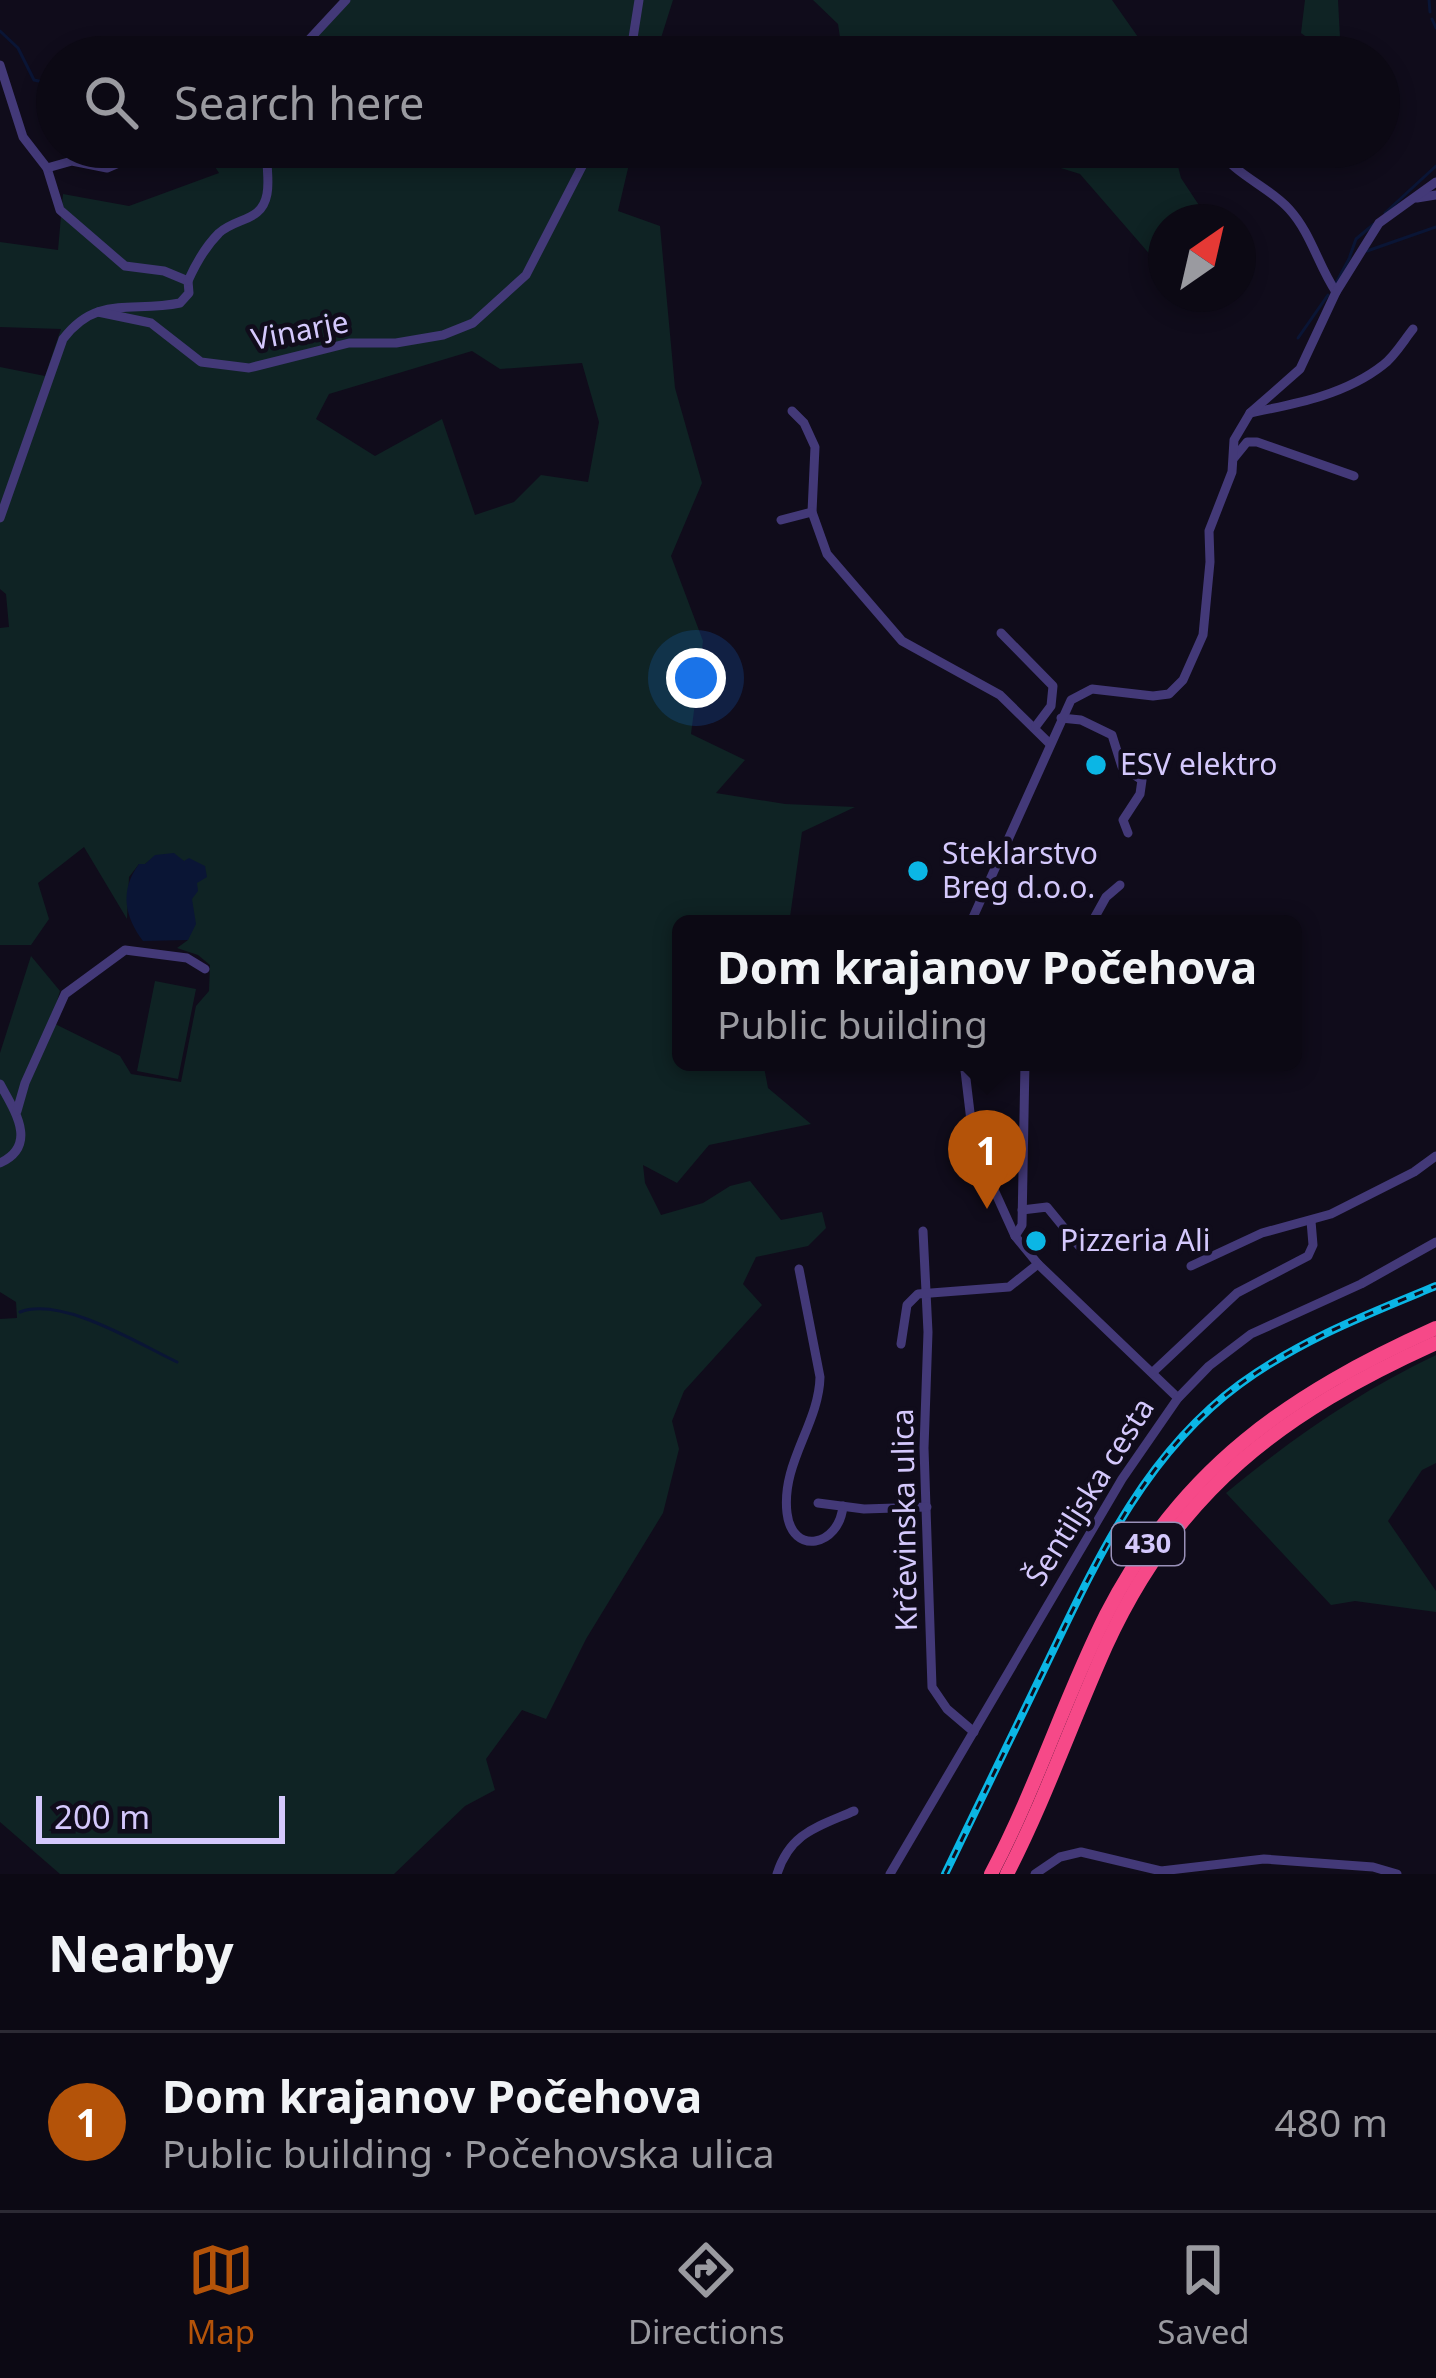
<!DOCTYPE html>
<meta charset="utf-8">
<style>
:root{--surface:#0c0914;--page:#1a1722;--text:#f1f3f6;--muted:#9a9aa0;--line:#2c2a34;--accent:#b45309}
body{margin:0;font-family:"Noto Sans",sans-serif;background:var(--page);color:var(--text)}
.compass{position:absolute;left:1148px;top:204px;width:108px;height:108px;border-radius:50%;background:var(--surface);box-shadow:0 6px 18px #0003;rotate:34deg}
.scale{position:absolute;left:36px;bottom:30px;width:249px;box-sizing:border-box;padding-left:12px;border:6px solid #d4c8fc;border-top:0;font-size:33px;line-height:42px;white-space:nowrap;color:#d4c8fc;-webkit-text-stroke:9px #100c1b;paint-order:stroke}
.you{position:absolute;left:696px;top:678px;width:42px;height:42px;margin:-30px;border:9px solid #fff;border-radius:50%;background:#1a73e8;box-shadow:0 0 0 18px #1a73e833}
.badge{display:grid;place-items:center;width:78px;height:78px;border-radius:50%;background:var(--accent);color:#fff;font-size:39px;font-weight:700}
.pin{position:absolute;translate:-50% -99px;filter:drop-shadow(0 3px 6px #0008)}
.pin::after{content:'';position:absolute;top:63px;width:42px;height:36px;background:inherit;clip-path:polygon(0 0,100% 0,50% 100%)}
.popup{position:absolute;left:672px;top:915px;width:630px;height:156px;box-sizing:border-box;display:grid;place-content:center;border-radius:18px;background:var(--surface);filter:drop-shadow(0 3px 9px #0005);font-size:39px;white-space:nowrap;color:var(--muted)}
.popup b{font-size:45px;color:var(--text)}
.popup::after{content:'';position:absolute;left:50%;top:100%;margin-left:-24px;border:24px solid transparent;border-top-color:var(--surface)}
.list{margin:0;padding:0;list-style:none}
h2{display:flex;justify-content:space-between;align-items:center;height:156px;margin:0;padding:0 48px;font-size:51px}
h2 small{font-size:39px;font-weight:400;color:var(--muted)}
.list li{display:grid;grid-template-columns:78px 1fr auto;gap:36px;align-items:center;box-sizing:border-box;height:180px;padding:0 48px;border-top:3px solid var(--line)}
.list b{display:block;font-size:45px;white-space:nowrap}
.list p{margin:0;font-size:39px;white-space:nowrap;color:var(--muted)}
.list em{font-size:39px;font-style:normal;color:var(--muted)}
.icon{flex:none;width:66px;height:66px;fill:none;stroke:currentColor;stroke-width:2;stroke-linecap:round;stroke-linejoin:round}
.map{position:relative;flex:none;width:1436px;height:1874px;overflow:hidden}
.search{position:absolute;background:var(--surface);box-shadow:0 6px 18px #0003;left:36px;right:36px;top:36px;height:132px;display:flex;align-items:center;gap:30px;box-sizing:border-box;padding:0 42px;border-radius:66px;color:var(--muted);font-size:45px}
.sheet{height:336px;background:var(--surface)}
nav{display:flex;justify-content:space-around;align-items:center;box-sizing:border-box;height:168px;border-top:3px solid var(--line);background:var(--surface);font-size:33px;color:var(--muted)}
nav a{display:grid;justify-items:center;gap:6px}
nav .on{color:var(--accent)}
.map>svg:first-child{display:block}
</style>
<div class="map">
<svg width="1436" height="1874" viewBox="0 0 1436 1874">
<rect width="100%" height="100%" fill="#100c1b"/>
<g fill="#0f2324" fill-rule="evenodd">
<polygon points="347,0 673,0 655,57 256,57 318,36"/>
<polygon points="813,0 1112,0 1152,57 843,57 838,24"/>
<polygon points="1305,0 1338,0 1341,57 1334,57 1301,33"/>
<path d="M202,147H633L618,211L660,226L675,388L702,483L671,556L703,641L691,734L745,760L716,793L785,804L855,807L802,832L789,924H681V1062H763L768,1088L811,1124L709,1145L677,1183L643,1165L645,1183L661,1215L703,1203L730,1186L750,1181L781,1220L822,1212L826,1228L808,1246L756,1257L743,1284L762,1305L684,1391L672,1421L679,1449L663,1513L586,1639L546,1719L522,1710L486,1759L495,1790L465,1806L394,1874H60L0,1822V1319L17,1318L16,1302L0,1292V1053L31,956L60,991L51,1022L120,1056L131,1074L181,1082L196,1006L209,991L210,965L198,955L177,948L188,940L184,861L155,856L145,864H139L129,877L127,919L84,847L38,883L49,919L31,945H0V628L9,627L6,594L0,589V367L45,376L61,329L0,327V242L58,250L63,194L129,206L219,173ZM472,351L500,369L582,363L599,422L588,482L541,475L514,502L475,515L442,419L375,456L316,419L329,394Z"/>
<polygon points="994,147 1173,147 1181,178 1210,222 1166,222 1166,273 1080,174"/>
<polygon points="155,981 196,989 178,1079 137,1071"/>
<path d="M1436,1355V1463L1422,1470L1388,1521L1436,1591V1612L1355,1601L1331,1605L1226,1493C1294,1437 1357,1393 1436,1355Z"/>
</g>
<path fill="#0a1535" d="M174,853L184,861L189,858L205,866L207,877L197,883L198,891L192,899L196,924L188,940L143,941C125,917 119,891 139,864H145L155,855Z"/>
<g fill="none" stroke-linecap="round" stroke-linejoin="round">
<g stroke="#0a1535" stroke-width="3">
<polyline points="1429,0 1430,12"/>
<polyline points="1432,19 1436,28"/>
<polyline points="0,31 18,48 34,80 57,85"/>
<polyline points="273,57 286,49"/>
<polyline points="1385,213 1436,166"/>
<polyline points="1367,251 1436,227"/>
<polyline points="1350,256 1356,239 1374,224"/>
<polyline points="1335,285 1350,257"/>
<polyline points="1298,338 1328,295"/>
<path d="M20,1312C62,1296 139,1344 177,1362"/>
</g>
<g stroke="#433978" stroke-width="9">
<polyline points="293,57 346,0"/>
<polyline points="630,57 639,0"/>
<path d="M0,65L23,137L47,168L60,210L125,266L164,271L188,281L189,293L180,303C132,313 97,294 63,339L0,518"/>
<path d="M1217,147C1234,175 1267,185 1289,209C1311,233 1318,265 1336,292"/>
<polyline points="47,168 72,161 107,168 137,155"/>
<polyline points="1417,198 1436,195"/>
<path d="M188,281C196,263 205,247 219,233C237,217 262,222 267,194C270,179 265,163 268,147"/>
<polyline points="98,312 151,323 201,362 249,368 349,343 396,343 443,335 473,323 526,275 592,147"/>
<polyline points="792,411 804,423 815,447 812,512 827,554 902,641 1000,695 1050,744"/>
<path d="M1250,413C1295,404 1345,395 1383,365C1395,356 1404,340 1413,329"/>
<polyline points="1234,458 1247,442 1257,442 1354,476"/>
<polyline points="781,520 812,512"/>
<polyline points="1001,633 1053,686 1051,706 1036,726"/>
<polyline points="1061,718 1081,720 1112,735 1122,767 1142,780 1140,794 1123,820 1128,833"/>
<polyline points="970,924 1071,700 1092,689 1153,696 1169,694 1183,680 1203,635 1210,562 1209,531 1232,472 1234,440 1250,413 1300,369 1336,292 1379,223 1436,182"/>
<polyline points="1091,924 1106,897 1120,885"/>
<polyline points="964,1062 971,1121 981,1161 1015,1236 1038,1264 1178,1398"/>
<path d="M0,1084C14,1110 39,1145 0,1163"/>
<polyline points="17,1111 25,1083 65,994 125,950 187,958 205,969"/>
<polyline points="1022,1210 1047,1207 1079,1246"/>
<polyline points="923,1231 928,1332 924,1448 932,1687 947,1709 974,1732"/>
<polyline points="1015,1236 1022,1225 1025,1062"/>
<polyline points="1191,1266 1262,1233 1331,1214 1414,1172 1436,1156"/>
<path d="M799,1269L820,1377C819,1424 781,1463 787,1513C792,1556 839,1547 843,1506"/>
<polyline points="901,1344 907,1305 918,1294 1009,1287 1038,1264"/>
<polyline points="1153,1372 1237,1293 1308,1256 1313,1245 1311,1221"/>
<polyline points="818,1503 864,1509 927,1507"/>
<path d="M777,1874C790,1833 817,1827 854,1811"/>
<polyline points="890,1874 1122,1479 1178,1398 1209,1366 1251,1334 1361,1284 1436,1242"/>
<polyline points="1035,1874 1060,1857 1081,1852 1161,1871 1264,1859 1373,1867 1397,1874"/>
</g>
<g stroke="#f64988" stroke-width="14">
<path d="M991,1874C1036,1789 1064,1699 1106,1615C1181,1468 1289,1394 1436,1328"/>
<path d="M1007,1874C1045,1800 1072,1722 1106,1646C1177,1490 1283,1412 1436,1343"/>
</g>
<g stroke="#0bb6e5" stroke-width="8">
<path id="rail" d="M945,1874C980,1803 1014,1731 1049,1659C1098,1557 1146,1453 1240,1384C1300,1340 1368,1314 1436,1286"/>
</g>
<use href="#rail" stroke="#100c1b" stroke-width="3" stroke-dasharray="9" stroke-linecap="butt"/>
</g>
<g fill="#0bb6e5" stroke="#100c1b" stroke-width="4.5">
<circle cx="1096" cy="765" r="12"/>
<circle cx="918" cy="871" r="12"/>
<circle cx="1036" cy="1241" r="12"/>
</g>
<g text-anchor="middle" stroke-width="9" stroke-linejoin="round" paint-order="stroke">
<rect fill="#100c1b" stroke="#9990b8" stroke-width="3" x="1112" y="1523" width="72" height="42" rx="9"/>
<g font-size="27" font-weight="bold" fill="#d4c8fc">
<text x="1148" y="1553">430</text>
</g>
<g font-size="30" fill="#d4c8fc" stroke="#100c1b">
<text transform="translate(300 331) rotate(-11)" y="10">Vinarje</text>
<text transform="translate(1090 1492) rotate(-58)" y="10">Šentiljska cesta</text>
<text transform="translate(905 1520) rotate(-91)" y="10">Krčevinska ulica</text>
</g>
<g font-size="30" fill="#d4c8fc" stroke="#100c1b" text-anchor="start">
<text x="1120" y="775">ESV elektro</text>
<text x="942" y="864">Steklarstvo<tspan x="942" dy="34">Breg d.o.o.</tspan></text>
<text x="1060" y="1251">Pizzeria Ali</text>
</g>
</g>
</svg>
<svg class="compass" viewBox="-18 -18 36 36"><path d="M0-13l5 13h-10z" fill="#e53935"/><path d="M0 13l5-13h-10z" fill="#9a9aa0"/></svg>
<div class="scale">200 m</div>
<div class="you"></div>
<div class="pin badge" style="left:987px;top:1209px">1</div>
<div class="popup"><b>Dom krajanov Počehova</b>Public building</div>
<div class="search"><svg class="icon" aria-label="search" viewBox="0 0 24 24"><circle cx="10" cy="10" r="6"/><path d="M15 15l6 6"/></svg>Search here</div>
</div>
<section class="sheet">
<h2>Nearby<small></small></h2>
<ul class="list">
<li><span class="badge">1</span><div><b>Dom krajanov Počehova</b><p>Public building · Počehovska ulica</p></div><em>480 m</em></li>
</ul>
</section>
<nav>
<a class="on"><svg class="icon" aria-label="map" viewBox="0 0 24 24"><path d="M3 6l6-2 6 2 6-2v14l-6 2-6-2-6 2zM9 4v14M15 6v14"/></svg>Map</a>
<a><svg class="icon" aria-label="directions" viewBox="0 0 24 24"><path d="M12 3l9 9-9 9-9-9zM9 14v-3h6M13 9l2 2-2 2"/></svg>Directions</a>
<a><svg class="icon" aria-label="saved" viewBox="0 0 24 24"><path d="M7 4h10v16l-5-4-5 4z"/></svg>Saved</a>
</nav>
